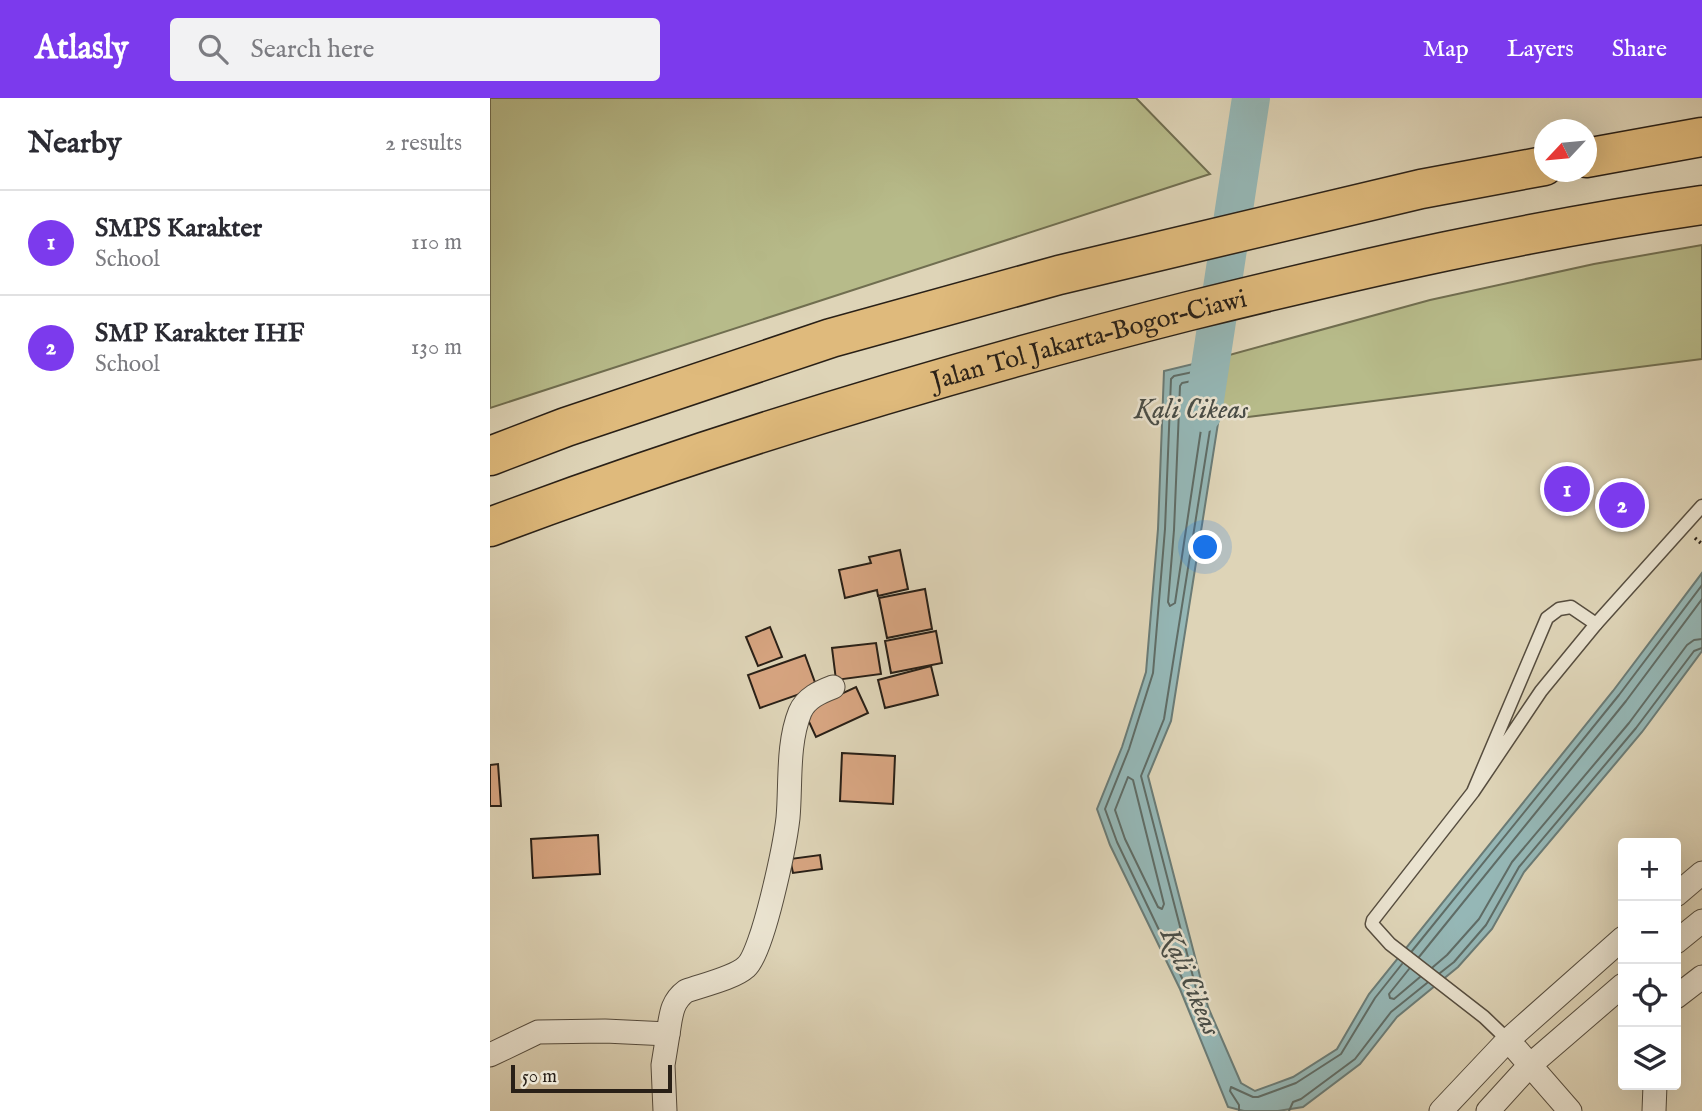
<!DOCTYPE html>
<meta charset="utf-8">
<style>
:root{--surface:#fff;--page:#f2f2f3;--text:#2b2b33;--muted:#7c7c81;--line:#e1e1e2;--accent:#7c3aed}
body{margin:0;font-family:"IM FELL English",serif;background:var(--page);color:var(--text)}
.controls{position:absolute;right:21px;bottom:21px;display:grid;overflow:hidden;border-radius:7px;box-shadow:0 7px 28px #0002}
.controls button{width:63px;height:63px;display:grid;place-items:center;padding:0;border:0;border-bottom:2px solid var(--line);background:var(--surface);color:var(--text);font:35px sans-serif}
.compass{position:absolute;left:1044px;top:21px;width:63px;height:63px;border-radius:50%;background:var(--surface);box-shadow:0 7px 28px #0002;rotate:244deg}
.scale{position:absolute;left:21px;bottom:18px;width:161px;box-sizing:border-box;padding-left:7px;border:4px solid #292017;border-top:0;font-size:19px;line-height:24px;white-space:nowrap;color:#292017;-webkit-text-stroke:5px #eae3d0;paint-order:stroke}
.you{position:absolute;left:716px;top:450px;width:24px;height:24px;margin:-18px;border:5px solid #fff;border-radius:50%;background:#1a73e8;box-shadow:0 0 0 10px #1a73e833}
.badge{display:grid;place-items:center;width:46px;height:46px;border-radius:50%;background:var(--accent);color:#fff;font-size:23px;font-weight:700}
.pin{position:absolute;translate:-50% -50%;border:4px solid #fff;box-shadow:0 2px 7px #0006}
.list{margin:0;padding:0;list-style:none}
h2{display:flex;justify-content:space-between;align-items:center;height:91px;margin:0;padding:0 28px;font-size:30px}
h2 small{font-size:23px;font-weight:400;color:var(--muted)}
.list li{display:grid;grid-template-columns:46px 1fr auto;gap:21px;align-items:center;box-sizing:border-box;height:105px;padding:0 28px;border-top:2px solid var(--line)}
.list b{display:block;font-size:26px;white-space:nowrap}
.list p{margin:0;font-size:23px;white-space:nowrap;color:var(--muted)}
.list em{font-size:23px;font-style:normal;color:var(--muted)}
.icon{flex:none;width:38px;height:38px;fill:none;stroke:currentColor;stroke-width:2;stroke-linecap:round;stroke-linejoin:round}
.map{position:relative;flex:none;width:1212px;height:1013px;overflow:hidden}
header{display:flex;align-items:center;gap:42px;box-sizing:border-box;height:98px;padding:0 35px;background:var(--accent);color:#fff}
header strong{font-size:33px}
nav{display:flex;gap:38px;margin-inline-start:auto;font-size:24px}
.search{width:490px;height:63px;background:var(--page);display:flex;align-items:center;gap:18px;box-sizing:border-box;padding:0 24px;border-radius:7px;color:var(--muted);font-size:26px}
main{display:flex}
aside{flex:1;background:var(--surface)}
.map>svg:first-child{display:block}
</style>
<header>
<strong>Atlasly</strong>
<div class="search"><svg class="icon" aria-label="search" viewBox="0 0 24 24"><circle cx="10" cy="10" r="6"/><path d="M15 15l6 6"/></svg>Search here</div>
<nav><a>Map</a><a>Layers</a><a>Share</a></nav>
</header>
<main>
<aside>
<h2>Nearby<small>2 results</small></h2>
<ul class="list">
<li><span class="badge">1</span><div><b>SMPS Karakter</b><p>School</p></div><em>110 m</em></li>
<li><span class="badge">2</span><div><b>SMP Karakter IHF</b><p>School</p></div><em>130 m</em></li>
</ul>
</aside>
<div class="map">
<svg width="1212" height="1013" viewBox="0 0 1212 1013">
<rect width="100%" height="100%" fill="#ded4b7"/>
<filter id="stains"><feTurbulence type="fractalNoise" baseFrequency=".00286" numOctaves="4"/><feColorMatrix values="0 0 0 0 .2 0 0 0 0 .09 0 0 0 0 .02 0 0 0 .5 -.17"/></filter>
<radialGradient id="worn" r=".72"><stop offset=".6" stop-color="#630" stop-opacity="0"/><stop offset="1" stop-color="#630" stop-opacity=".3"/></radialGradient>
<g fill="#b7bb8a" stroke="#706e50" stroke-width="2">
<polygon points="0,0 646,0 720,76 0,310"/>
<polygon points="1212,147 1212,261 750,320 729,319 732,259 940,202 1104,166"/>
</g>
<polygon fill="#95b7b6" stroke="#6a7b76" stroke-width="2" points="732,259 729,319 681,623 658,678 718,909 751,985 765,993 803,979 847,951 879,896 1123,593 1212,475 1212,553 1152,634 1034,774 1002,831 968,869 907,919 870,966 813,1009 788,1013 754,1013 738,1009 690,891 620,747 607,711 632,649 656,574 668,431 674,273"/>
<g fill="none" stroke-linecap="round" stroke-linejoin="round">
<g stroke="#5f6c66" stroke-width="2">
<polygon points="722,270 725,273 722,319 674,621 651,678 708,898 705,902 702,901 627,744 615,711 639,651 663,575 675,431 681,281 684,278"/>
<polygon points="712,281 715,284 713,318 685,505 680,508 678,504 684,432 690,288 692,285"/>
<polygon points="638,679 643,682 674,806 672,811 668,809 635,741 625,712"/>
<polyline points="922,853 1129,597 1212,487"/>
<polyline points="929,859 1136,603 1212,501"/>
<polyline points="943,869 957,857 989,821 1022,764 1139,625 1197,547 1204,542 1212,541"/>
<polyline points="919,871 899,896 900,900 904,901 930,879"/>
<polyline points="950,875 964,864 996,827 1029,769 1146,630 1204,553 1212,550"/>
<polyline points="749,1013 749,1007 740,993 741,989 763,999 768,999 806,985 851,956 885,900 912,866"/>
<polyline points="799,1013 803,1004 811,1001 865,961 901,914 937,885"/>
</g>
<polyline stroke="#95b7b6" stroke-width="38" points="713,315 761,0"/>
</g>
<g fill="#d7a581" stroke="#292017" stroke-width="2">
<polygon points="410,452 418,491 388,498 387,492 355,500 349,472 381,465 379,459"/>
<polygon points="435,491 442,531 397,540 389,500"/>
<polygon points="280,529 292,559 268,568 256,539"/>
<polygon points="446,533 452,565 401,575 395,543"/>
<polygon points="386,545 391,576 346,582 342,550"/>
<polygon points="315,557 327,590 270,610 258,577"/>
<polygon points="441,568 448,597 395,610 388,582"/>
<polygon points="366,589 378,615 326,639 314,613"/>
<polygon points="352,655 405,658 403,706 350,703"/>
<polygon points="8,666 11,708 0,708 0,667"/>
<polygon points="108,737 110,776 43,780 41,741"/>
<polygon points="330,757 332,771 303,775 300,761"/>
</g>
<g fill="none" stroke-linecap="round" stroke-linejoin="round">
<g stroke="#564d3f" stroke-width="15">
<g id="service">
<polyline points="1106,526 1212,408"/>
<polyline points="983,694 1051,593 1106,526 1081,509 1069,511 1057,520 983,694 883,822 882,826 900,846 994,919 1018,942"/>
</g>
</g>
<g stroke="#564d3f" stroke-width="25">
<g id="minor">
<polyline points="1186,797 1212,775"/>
<polyline points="1186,844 1212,823"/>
<polyline points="1186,899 1212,879"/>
<polyline points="1018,942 1080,1013"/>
<path d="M0,957L48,934L115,933L178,936C181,918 181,904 196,893C213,887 244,880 256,869C273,855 295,746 298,720C301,687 297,646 310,614C316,600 330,594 343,589"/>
<polyline points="175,1013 173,967 178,936"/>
<polyline points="951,1013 1018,942 1133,840"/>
<polyline points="998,1013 1039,968 1133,887"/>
<polyline points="1164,1013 1165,987"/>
</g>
</g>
<g stroke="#292017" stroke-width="41">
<g id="motorway">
<polyline points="1096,60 1212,39"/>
<polyline points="0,358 76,329 341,240 569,177 931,91 1054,68"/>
<path id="s1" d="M0,429C229,343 463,273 699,213C869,171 1039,132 1212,107"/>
</g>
</g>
<polyline stroke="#292017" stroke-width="3.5" stroke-dasharray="2 3.5" stroke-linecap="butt" points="1205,440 1212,446"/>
<use href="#service" stroke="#eae3d0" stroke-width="12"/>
<use href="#minor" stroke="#eae3d0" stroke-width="23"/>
<use href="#motorway" stroke="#dfba7c" stroke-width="38"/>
</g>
<g text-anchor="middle" stroke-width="5" stroke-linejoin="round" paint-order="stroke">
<g font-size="26" fill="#292017" stroke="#eae3d0">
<text dy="9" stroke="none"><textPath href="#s1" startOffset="628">Jalan Tol Jakarta–Bogor–Ciawi</textPath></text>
</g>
<g font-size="28" font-style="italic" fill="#494d47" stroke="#eae3d0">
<text x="701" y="320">Kali Cikeas</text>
<text transform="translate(702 883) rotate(67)" y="10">Kali Cikeas</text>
</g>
</g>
<rect width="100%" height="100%" filter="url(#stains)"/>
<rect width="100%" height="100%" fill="url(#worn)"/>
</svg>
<div class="controls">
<button>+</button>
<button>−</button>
<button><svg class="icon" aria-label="locate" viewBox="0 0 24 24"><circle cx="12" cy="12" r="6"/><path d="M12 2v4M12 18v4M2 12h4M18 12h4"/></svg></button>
<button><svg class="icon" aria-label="layers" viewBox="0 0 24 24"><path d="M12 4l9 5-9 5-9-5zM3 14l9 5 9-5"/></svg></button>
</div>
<svg class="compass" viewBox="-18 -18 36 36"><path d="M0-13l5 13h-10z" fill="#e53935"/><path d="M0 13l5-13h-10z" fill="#7c7c81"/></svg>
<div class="scale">50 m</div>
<div class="you"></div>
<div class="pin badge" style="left:1077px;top:391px">1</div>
<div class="pin badge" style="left:1132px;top:407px">2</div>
</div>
</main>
